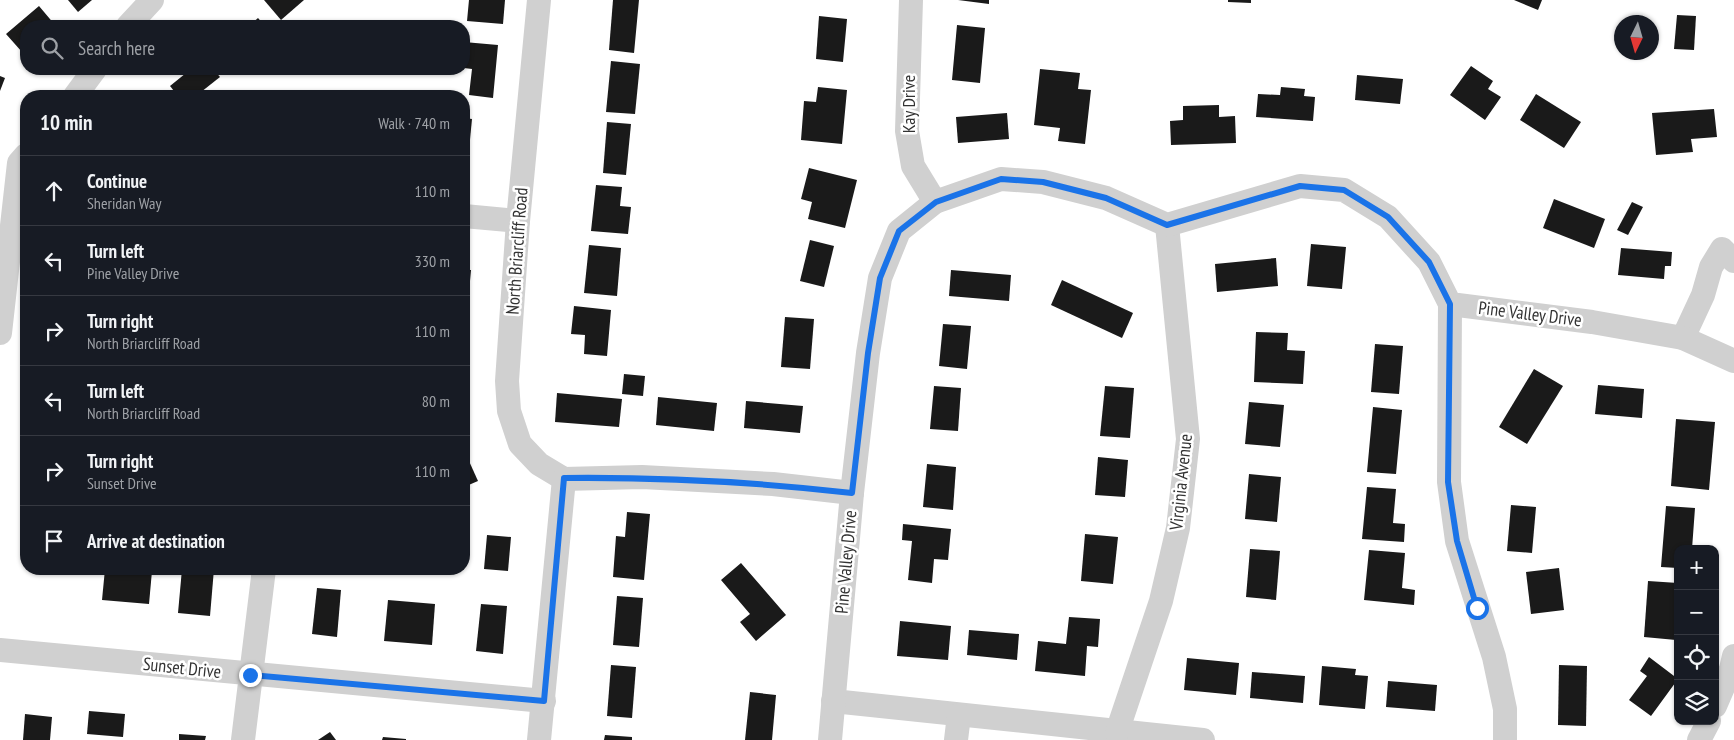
<!DOCTYPE html>
<meta charset="utf-8">
<style>
:root{--surface:#171b24;--page:#242831;--text:#f1f3f6;--muted:#9ea1a6;--line:#363941}
body{margin:0;font-family:"PT Sans Narrow",sans-serif;background:var(--page);color:var(--text)}
.controls{position:absolute;right:15px;bottom:15px;display:grid;overflow:hidden;border-radius:10px;box-shadow:0 1px 4px #0004}
.controls button{width:45px;height:45px;display:grid;place-items:center;padding:0;border:0;border-bottom:1px solid var(--line);background:var(--surface);color:var(--text);font:25px sans-serif}
.compass{position:absolute;left:1614px;top:15px;width:45px;height:45px;border-radius:50%;background:var(--surface);box-shadow:0 1px 4px #0004;rotate:185deg}
.stop{position:absolute;width:15px;height:15px;margin:-11px;border:4px solid #1a73e8;border-radius:50%;background:#fff}
.stop.end{background:#1a73e8;border-color:#fff;box-shadow:0 1px 5px #0008}
.list{margin:0;padding:0;list-style:none}
h2{display:flex;justify-content:space-between;align-items:center;height:65px;margin:0;padding:0 20px;font-size:21px}
h2 small{font-size:16px;font-weight:400;color:var(--muted)}
.list li{display:grid;grid-template-columns:32px 1fr auto;gap:15px;align-items:center;box-sizing:border-box;height:70px;padding:0 20px;border-top:1px solid var(--line)}
.list b{display:block;font-size:19px;white-space:nowrap}
.list p{margin:0;font-size:16px;white-space:nowrap;color:var(--muted)}
.list em{font-size:16px;font-style:normal;color:var(--muted)}
.icon{flex:none;width:28px;height:28px;fill:none;stroke:currentColor;stroke-width:2;stroke-linecap:round;stroke-linejoin:round}
.map{position:relative;flex:none;width:1734px;height:740px;overflow:hidden}
.search{position:absolute;background:var(--surface);box-shadow:0 1px 4px #0004;left:20px;top:20px;width:450px;height:55px;display:flex;align-items:center;gap:12px;box-sizing:border-box;padding:0 18px;border-radius:20px;color:var(--muted);font-size:19px}
.panel{position:absolute;background:var(--surface);box-shadow:0 1px 4px #0004;left:20px;top:90px;width:450px;height:485px;border-radius:20px}
.map>svg:first-child{display:block}
</style>
<div class="map">
<svg width="1734" height="740" viewBox="0 0 1734 740">
<rect width="100%" height="100%" fill="#fff"/>
<g fill="#1a1a1a">
<polygon points="68,0 92,0 78,12"/>
<polygon points="264,0 304,0 281,20"/>
<polygon points="469,0 505,0 503,24 467,21"/>
<polygon points="613,0 639,0 634,53 609,50"/>
<polygon points="958,0 989,0 989,4"/>
<polygon points="1228,0 1251,0 1251,3 1228,2"/>
<polygon points="1514,0 1542,0 1538,10"/>
<polygon points="39,6 55,25 26,26 26,49 22,52 6,34"/>
<polygon points="1677,15 1696,16 1694,50 1674,49"/>
<polygon points="819,16 847,19 843,62 816,59"/>
<polygon points="258,18 265,26 249,26"/>
<polygon points="957,25 985,28 980,83 952,80"/>
<polygon points="464,42 498,45 493,98 469,95 472,69 464,68"/>
<polygon points="611,61 640,64 635,114 606,112"/>
<polygon points="1471,66 1493,81 1488,89 1501,97 1485,120 1450,95"/>
<polygon points="191,69 213,69 220,77 196,96 178,96 170,86"/>
<polygon points="1040,69 1080,73 1078,89 1091,90 1085,144 1058,141 1060,128 1034,125"/>
<polygon points="1357,75 1403,79 1400,104 1355,100"/>
<polygon points="0,76 5,78 0,91"/>
<polygon points="818,87 847,90 842,144 801,140 804,101 816,102"/>
<polygon points="1281,87 1305,89 1304,96 1315,97 1313,121 1256,117 1258,94 1280,95"/>
<polygon points="1536,94 1581,122 1564,148 1520,120"/>
<polygon points="1219,105 1219,117 1235,116 1236,143 1171,145 1170,121 1183,120 1183,106"/>
<polygon points="1714,109 1717,137 1691,139 1693,152 1656,155 1652,113"/>
<polygon points="1007,113 1009,139 958,143 956,117"/>
<polygon points="464,118 472,119 467,170 464,170"/>
<polygon points="607,122 631,124 626,175 603,173"/>
<polygon points="809,168 857,180 845,228 808,219 812,202 801,199"/>
<polygon points="596,185 622,187 620,206 631,207 628,234 591,231"/>
<polygon points="1554,199 1605,219 1594,248 1543,228"/>
<polygon points="1632,202 1643,207 1628,235 1617,230"/>
<polygon points="810,240 834,246 824,287 800,281"/>
<polygon points="1311,244 1346,247 1342,289 1307,286"/>
<polygon points="589,245 621,248 617,296 584,293"/>
<polygon points="1621,248 1672,252 1671,266 1665,266 1664,279 1618,275"/>
<polygon points="1276,258 1278,286 1217,292 1215,264"/>
<polygon points="464,270 471,270 465,335 464,335"/>
<polygon points="951,270 1011,275 1009,301 949,296"/>
<polygon points="1062,280 1133,313 1122,338 1051,305"/>
<polygon points="574,306 611,310 607,356 584,354 585,335 571,334"/>
<polygon points="785,317 814,319 810,369 781,367"/>
<polygon points="943,324 971,326 967,369 939,366"/>
<polygon points="1256,332 1288,333 1287,350 1305,351 1303,384 1254,382"/>
<polygon points="1375,344 1403,346 1399,394 1371,392"/>
<polygon points="1534,369 1563,386 1527,444 1499,427"/>
<polygon points="624,374 645,376 643,396 622,394"/>
<polygon points="1598,385 1644,389 1642,418 1595,414"/>
<polygon points="934,386 961,388 958,431 930,429"/>
<polygon points="1105,386 1134,388 1130,438 1100,436"/>
<polygon points="557,393 622,399 619,427 555,422"/>
<polygon points="658,397 717,403 714,431 656,425"/>
<polygon points="746,401 803,406 800,433 744,428"/>
<polygon points="1249,402 1284,405 1280,447 1245,444"/>
<polygon points="1373,407 1402,410 1396,474 1367,472"/>
<polygon points="1676,419 1715,422 1709,490 1671,486"/>
<polygon points="464,450 478,481 464,487"/>
<polygon points="1098,457 1128,460 1125,497 1095,495"/>
<polygon points="927,464 956,467 953,510 923,507"/>
<polygon points="1249,474 1281,477 1277,522 1245,519"/>
<polygon points="1367,487 1396,489 1393,523 1405,524 1404,542 1362,539"/>
<polygon points="1511,505 1536,507 1532,553 1507,551"/>
<polygon points="1666,506 1695,508 1692,549 1678,549 1678,568 1661,567"/>
<polygon points="627,512 650,514 644,580 613,577 616,536 625,537"/>
<polygon points="903,524 951,529 948,560 934,559 932,583 908,580 912,541 902,540"/>
<polygon points="1085,534 1118,537 1113,584 1081,581"/>
<polygon points="487,535 511,537 508,571 484,569"/>
<polygon points="1250,549 1280,551 1276,600 1246,597"/>
<polygon points="1369,550 1405,553 1402,588 1415,590 1414,605 1364,600"/>
<polygon points="741,563 786,615 756,641 740,622 750,614 721,580"/>
<polygon points="1559,568 1564,610 1531,614 1526,572"/>
<polygon points="105,569 152,571 149,604 102,600"/>
<polygon points="182,569 214,569 210,616 178,613"/>
<polygon points="1648,581 1678,583 1676,640 1644,637"/>
<polygon points="317,588 341,590 337,637 312,634"/>
<polygon points="617,596 643,598 639,647 613,645"/>
<polygon points="388,600 435,604 432,645 384,641"/>
<polygon points="481,604 507,606 503,654 476,651"/>
<polygon points="1069,617 1100,619 1098,647 1087,646 1085,676 1035,671 1038,641 1066,644"/>
<polygon points="900,621 951,626 948,660 897,656"/>
<polygon points="969,630 1019,634 1017,660 967,655"/>
<polygon points="1649,657 1678,679 1651,716 1629,700 1647,676 1640,671"/>
<polygon points="1187,658 1239,663 1236,695 1184,690"/>
<polygon points="611,665 636,667 632,718 607,716"/>
<polygon points="1559,665 1587,666 1586,726 1558,725"/>
<polygon points="1322,666 1356,669 1355,675 1368,676 1365,709 1319,705"/>
<polygon points="1252,672 1305,676 1303,703 1250,698"/>
<polygon points="1388,681 1437,685 1435,711 1386,707"/>
<polygon points="750,692 776,695 772,740 745,740"/>
<polygon points="89,711 125,714 123,737 87,734"/>
<polygon points="25,714 52,717 50,740 23,740"/>
<polygon points="330,732 336,740 318,740"/>
<polygon points="179,734 206,736 205,740 179,740"/>
<polygon points="605,735 632,737 632,740 604,740"/>
<polygon points="383,737 406,739 406,740 382,740"/>
</g>
<g fill="none" stroke-linecap="round" stroke-linejoin="round">
<g stroke="#d0d0d0" stroke-width="24">
<polyline points="539,0 518,221 507,381 509,411 520,444 539,464 564,479 642,477 773,484 852,493"/>
<polyline points="911,0 907,131 913,166 935,202"/>
<polyline points="128,26 152,0"/>
<polyline points="75,96 95,69"/>
<polyline points="464,216 518,221"/>
<polyline points="1450,304 1449,482 1457,541 1494,657 1505,709 1505,740"/>
<polyline points="0,333 19,163 26,155"/>
<polyline points="1683,338 1703,295 1711,267 1722,249 1734,261"/>
<polyline points="0,650 544,701"/>
<polyline points="833,701 1203,740"/>
<polyline points="1715,706 1731,669 1734,656"/>
<polyline points="1117,732 1161,601 1178,528 1188,439 1167,225"/>
<polyline points="243,740 264,569"/>
<polyline points="539,740 564,479"/>
<polyline points="830,740 852,493 868,353 880,278 899,231 935,202 1001,179 1043,182 1106,198 1167,225 1300,186 1344,190 1388,217 1429,262 1450,304 1592,322 1683,338 1734,361"/>
<polyline points="956,740 959,715"/>
<polyline points="1699,740 1709,721"/>
</g>
</g>
<g fill="none" stroke-linecap="round" stroke-linejoin="round">
<path stroke="#1a73e8" stroke-width="6" d="M250,675L544,701L564,478C660,477 756,482 852,493L868,353L880,278L899,231L936,202L1001,179L1043,182L1106,198L1167,225L1300,186L1344,190L1388,217L1429,262L1450,304L1448,482L1457,541L1477,608"/>
</g>
<g text-anchor="middle" stroke-width="5" stroke-linejoin="round" paint-order="stroke">
<g font-size="18" fill="#333" stroke="#fff">
<text transform="translate(909 104) rotate(-90)" y="6">Kay Drive</text>
<text transform="translate(517 251) rotate(-86)" y="6">North Briarcliff Road</text>
<text transform="translate(1530 314) rotate(7)" y="6">Pine Valley Drive</text>
<text transform="translate(1181 482) rotate(-84)" y="6">Virginia Avenue</text>
<text transform="translate(846 562) rotate(-85)" y="6">Pine Valley Drive</text>
<text transform="translate(182 668) rotate(6)" y="6">Sunset Drive</text>
</g>
</g>
</svg>
<div class="controls">
<button>+</button>
<button>−</button>
<button><svg class="icon" aria-label="locate" viewBox="0 0 24 24"><circle cx="12" cy="12" r="6"/><path d="M12 2v4M12 18v4M2 12h4M18 12h4"/></svg></button>
<button><svg class="icon" aria-label="layers" viewBox="0 0 24 24"><path d="M12 4l9 5-9 5-9-5zM3 14l9 5 9-5"/></svg></button>
</div>
<svg class="compass" viewBox="-18 -18 36 36"><path d="M0-13l5 13h-10z" fill="#e53935"/><path d="M0 13l5-13h-10z" fill="#9ea1a6"/></svg>
<div class="stop" style="left:1477px;top:608px"></div>
<div class="stop end" style="left:250px;top:675px"></div>
<div class="search"><svg class="icon" aria-label="search" viewBox="0 0 24 24"><circle cx="10" cy="10" r="6"/><path d="M15 15l6 6"/></svg>Search here</div>
<section class="panel">
<h2>10 min<small>Walk · 740 m</small></h2>
<ul class="list">
<li><svg class="icon" aria-label="ahead" viewBox="0 0 24 24"><path d="M12 20V5M6 11l6-6 6 6"/></svg><div><b>Continue</b><p>Sheridan Way</p></div><em>110 m</em></li>
<li><svg class="icon" aria-label="left" viewBox="0 0 24 24"><path d="M17 20v-9H6M10 6l-5 5 5 5"/></svg><div><b>Turn left</b><p>Pine Valley Drive</p></div><em>330 m</em></li>
<li><svg class="icon" aria-label="right" viewBox="0 0 24 24"><path d="M7 20v-9h11M14 6l5 5-5 5"/></svg><div><b>Turn right</b><p>North Briarcliff Road</p></div><em>110 m</em></li>
<li><svg class="icon" aria-label="left" viewBox="0 0 24 24"><path d="M17 20v-9H6M10 6l-5 5 5 5"/></svg><div><b>Turn left</b><p>North Briarcliff Road</p></div><em>80 m</em></li>
<li><svg class="icon" aria-label="right" viewBox="0 0 24 24"><path d="M7 20v-9h11M14 6l5 5-5 5"/></svg><div><b>Turn right</b><p>Sunset Drive</p></div><em>110 m</em></li>
<li><svg class="icon" aria-label="arrive" viewBox="0 0 24 24"><path d="M6 21V4h12l-3 4 3 4H6"/></svg><div><b>Arrive at destination</b></div></li>
</ul>
</section>
</div>
